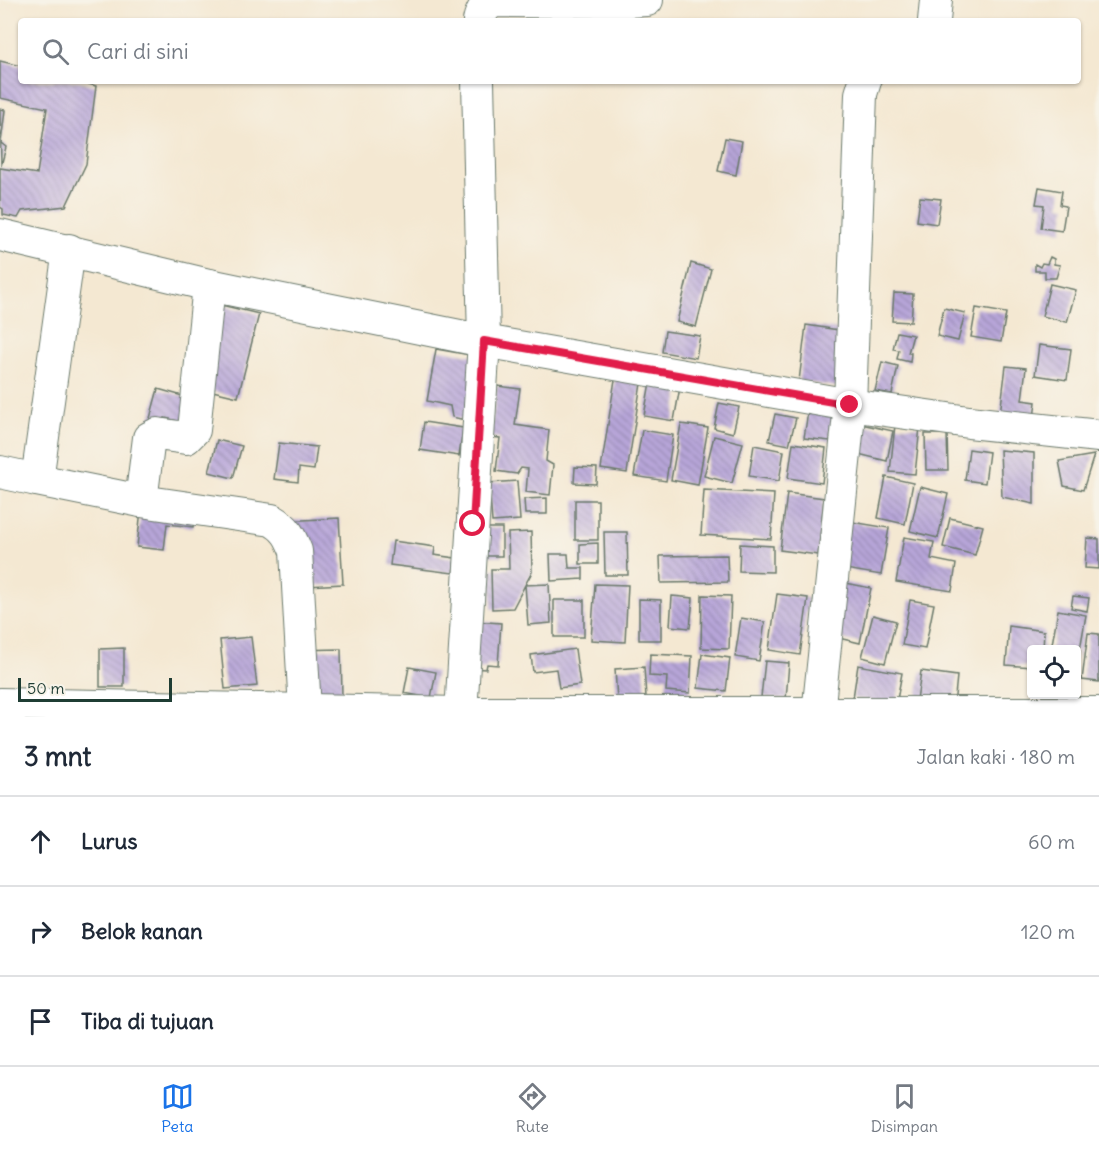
<!DOCTYPE html>
<html lang="id">
<meta charset="utf-8">
<style>
:root{--surface:#fff;--page:#f6f6f7;--text:#1f2937;--muted:#747a83;--line:#e0e1e3;--accent:#1a73e8}
body{margin:0;font-family:Delius,sans-serif;background:var(--page);color:var(--text)}
.controls{position:absolute;right:18px;bottom:18px;display:grid;overflow:hidden;border-radius:6px;box-shadow:0 2px 4px #0004}
.controls button{width:54px;height:54px;display:grid;place-items:center;padding:0;border:0;border-bottom:2px solid var(--line);background:var(--surface);color:var(--text);font:30px sans-serif}
.scale{position:absolute;left:18px;bottom:15px;width:154px;box-sizing:border-box;padding-left:6px;border:3px solid #1f3d34;border-top:0;font-size:16px;line-height:21px;white-space:nowrap;color:#1f3d34;-webkit-text-stroke:4px #f7f3e8;paint-order:stroke}
.stop{position:absolute;width:18px;height:18px;margin:-14px;border:4px solid #e11d48;border-radius:50%;background:#fff}
.stop.end{background:#e11d48;border-color:#fff;box-shadow:0 2px 6px #0008}
.list{margin:0;padding:0;list-style:none}
h2{display:flex;justify-content:space-between;align-items:center;height:78px;margin:0;padding:0 24px;font-size:26px}
h2 small{font-size:20px;font-weight:400;color:var(--muted)}
.list li{display:grid;grid-template-columns:39px 1fr auto;gap:18px;align-items:center;box-sizing:border-box;height:90px;padding:0 24px;border-top:2px solid var(--line)}
.list b{display:block;font-size:22px;white-space:nowrap}
.list em{font-size:20px;font-style:normal;color:var(--muted)}
.icon{flex:none;width:33px;height:33px;fill:none;stroke:currentColor;stroke-width:2;stroke-linecap:round;stroke-linejoin:round}
.map{position:relative;flex:none;width:1099px;height:717px;overflow:hidden}
.search{position:absolute;background:var(--surface);box-shadow:0 2px 4px #0004;left:18px;right:18px;top:18px;height:66px;display:flex;align-items:center;gap:15px;box-sizing:border-box;padding:0 21px;border-radius:6px;color:var(--muted);font-size:22px}
.sheet{height:348px;background:var(--surface)}
nav{display:flex;justify-content:space-around;align-items:center;box-sizing:border-box;height:84px;border-top:2px solid var(--line);background:var(--surface);font-size:16px;color:var(--muted)}
nav a{display:grid;justify-items:center;gap:3px}
nav .on{color:var(--accent)}
.map>svg:first-child{display:block}
</style>
<div class="map">
<svg width="1099" height="717" viewBox="0 0 1099 717">
<defs>
<pattern id="building-back-hatch" width="6" height="6" patternUnits="userSpaceOnUse" patternTransform="scale(1.5)"><rect width="6" height="6" fill="#b8a6d9"/><path d="M-1 5l2 2M0 0l6 6M5-1l2 2" fill="none" stroke="#9588b1"/></pattern>
</defs>
<rect width="100%" height="100%" fill="#f7f3e8"/>
<filter id="ink" filterUnits="userSpaceOnUse"><feTurbulence type="fractalNoise" baseFrequency=".0167" numOctaves="2"/><feDisplacementMap in="SourceGraphic" scale="12" xChannelSelector="R" yChannelSelector="G"/><feConvolveMatrix kernelMatrix="1 2 1 2 8 2 1 2 1" color-interpolation-filters="sRGB"/></filter>
<filter id="wash" filterUnits="userSpaceOnUse"><feTurbulence type="fractalNoise" baseFrequency=".008" numOctaves="4" result="noise"/><feDisplacementMap in="SourceGraphic" scale="24" xChannelSelector="R" yChannelSelector="G"/><feGaussianBlur stdDeviation="1.35" result="paint"/><feColorMatrix in="noise" values="0 0 0 0 0 0 0 0 0 0 0 0 0 0 0 0 0 1.4 0 .05"/><feComposite in="paint" operator="in"/></filter>
<g filter="url(#wash)">
<rect width="100%" height="100%" fill="#f4e8d2"/>
<g id="blocks">
<g fill="url(#building-back-hatch)">
<polygon points="0,61 21,66 21,81 78,81 96,86 86,164 66,206 22,211 18,218 3,215 3,209 0,207 0,168 37,174 47,108 0,98"/>
<polygon points="0,109 5,110 1,143 6,147 1,166"/>
<polygon points="725,138 742,141 736,175 718,171"/>
<polygon points="1039,187 1062,191 1060,205 1066,206 1062,231 1041,228 1044,205 1036,204"/>
<polygon points="920,197 941,199 937,224 917,221"/>
<polygon points="1050,257 1054,259 1054,264 1060,265 1056,278 1045,278 1045,271 1035,271 1035,264 1040,267 1042,263 1047,264"/>
<polygon points="691,263 711,269 696,327 677,322"/>
<polygon points="1050,284 1076,290 1067,322 1042,316"/>
<polygon points="894,293 913,294 911,322 892,321"/>
<polygon points="221,305 259,314 238,397 200,388"/>
<polygon points="944,308 965,313 958,341 937,336"/>
<polygon points="976,308 1006,313 1001,342 971,337"/>
<polygon points="806,325 845,331 837,387 799,381"/>
<polygon points="665,331 700,336 696,358 662,352"/>
<polygon points="897,332 913,335 908,353 911,353 910,362 897,359 899,350 893,349"/>
<polygon points="1039,345 1071,349 1067,380 1035,375"/>
<polygon points="436,349 476,356 469,421 452,417 450,406 427,401"/>
<polygon points="882,362 898,366 892,394 875,391"/>
<polygon points="1006,366 1026,368 1022,400 1036,402 1034,418 1000,414"/>
<polygon points="616,373 642,377 627,473 601,469"/>
<polygon points="650,382 680,387 674,421 644,416"/>
<polygon points="497,386 520,389 515,425 549,430 546,461 553,465 550,495 526,492 528,469 521,468 517,474 496,471 500,438 490,437"/>
<polygon points="158,389 193,399 186,423 165,418 163,426 149,422"/>
<polygon points="719,403 739,407 733,433 714,428"/>
<polygon points="809,405 834,408 830,441 804,438"/>
<polygon points="775,414 796,418 789,445 769,441"/>
<polygon points="424,422 463,428 459,456 420,450"/>
<polygon points="681,424 708,428 698,485 671,480"/>
<polygon points="861,424 893,431 887,461 854,453"/>
<polygon points="895,425 920,427 915,474 890,472"/>
<polygon points="642,430 673,435 666,481 634,476"/>
<polygon points="925,434 947,434 948,470 926,470"/>
<polygon points="714,436 743,443 732,483 704,476"/>
<polygon points="217,440 242,446 233,478 209,472"/>
<polygon points="279,443 317,447 314,470 299,468 298,482 274,479"/>
<polygon points="793,443 826,448 822,483 788,478"/>
<polygon points="754,445 784,451 779,481 749,476"/>
<polygon points="969,449 989,452 985,483 965,480"/>
<polygon points="1000,450 1034,453 1034,504 1002,497"/>
<polygon points="1094,455 1083,490 1064,486 1059,461"/>
<polygon points="575,467 597,468 596,484 574,483"/>
<polygon points="886,477 913,483 905,524 878,518"/>
<polygon points="517,481 520,520 492,522 489,483"/>
<polygon points="920,487 948,494 938,538 910,531"/>
<polygon points="704,490 774,494 771,539 701,535"/>
<polygon points="787,493 824,498 818,555 780,550"/>
<polygon points="547,498 547,514 525,514 524,499"/>
<rect x="575" y="500" width="23" height="40"/>
<polygon points="141,509 195,515 193,527 167,524 164,550 137,547"/>
<polygon points="339,518 343,584 289,587 285,521"/>
<polygon points="950,518 983,526 975,555 943,547"/>
<polygon points="846,521 889,528 881,575 839,568"/>
<rect x="483" y="528" width="19" height="28"/>
<polygon points="531,532 532,572 525,585 549,584 551,623 528,625 525,585 513,608 492,609 491,569 509,569 508,533"/>
<polygon points="604,532 627,532 628,575 605,575"/>
<polygon points="904,537 934,542 931,559 956,564 952,591 896,582"/>
<polygon points="1087,538 1099,539 1099,569 1085,568"/>
<polygon points="393,541 435,547 434,555 455,558 453,573 390,565"/>
<polygon points="598,543 598,564 580,564 580,544"/>
<polygon points="740,544 773,546 773,572 739,571"/>
<polygon points="550,554 568,554 569,568 583,568 583,579 551,581"/>
<polygon points="727,555 728,582 661,583 660,556"/>
<polygon points="841,582 871,588 860,643 830,636"/>
<polygon points="595,584 628,585 625,642 591,640"/>
<polygon points="777,594 808,598 800,655 769,650"/>
<polygon points="702,595 731,596 729,649 701,648"/>
<polygon points="672,596 693,598 690,628 670,626"/>
<polygon points="1073,596 1089,598 1087,611 1071,608"/>
<polygon points="639,599 661,600 661,640 639,640"/>
<rect x="554" y="600" width="30" height="37"/>
<polygon points="910,600 934,604 925,649 902,645"/>
<polygon points="1058,610 1086,615 1078,661 1077,650 1051,650"/>
<polygon points="873,615 896,621 885,663 862,657"/>
<polygon points="741,618 765,622 759,661 735,657"/>
<polygon points="473,621 501,623 498,665 487,664 486,669 470,668"/>
<polygon points="1009,626 1044,631 1043,650 1032,650 1032,667 1006,665"/>
<polygon points="1088,633 1099,634 1099,682 1082,680"/>
<polygon points="251,637 257,686 225,689 220,640"/>
<polygon points="124,648 124,687 100,687 100,649"/>
<polygon points="341,649 342,697 297,698 296,650"/>
<polygon points="575,649 580,685 559,688 556,669 533,672 531,655"/>
<polygon points="650,654 692,656 690,693 666,691 667,677 649,676"/>
<polygon points="702,654 730,658 726,691 698,688"/>
<polygon points="765,661 789,663 786,699 761,697"/>
<polygon points="858,665 902,673 896,705 853,698"/>
<polygon points="409,667 436,672 431,698 404,693"/>
<polygon points="644,667 646,697 617,700 615,669"/>
<polygon points="921,671 957,676 954,706 917,700"/>
</g>
</g>
</g>
<g filter="url(#ink)">
<use href="#blocks" fill-opacity="0" stroke="#6a796b" stroke-width="1.5"/>
<g fill="none" stroke-linecap="round" stroke-linejoin="round">
<g stroke="#6a796b" stroke-width="34">
<g id="minor">
<path d="M479,21C481,11 486,3 497,1L611,2L647,0"/>
<polyline points="934,21 936,0"/>
<polyline points="478,81 484,341 461,713 1099,713"/>
<polyline points="0,235 209,285 484,341 850,405 969,422 1099,436"/>
<path d="M69,250L37,480L141,501L272,520C286,528 290,536 296,551L305,710"/>
<polyline points="0,472 37,480"/>
<polyline points="141,501 149,438 157,434 186,438 194,430 209,285"/>
<polyline points="0,704 461,713"/>
<polyline points="818,714 850,405 861,94 865,81"/>
</g>
</g>
<use href="#minor" stroke="#fff" stroke-width="32"/>
</g>
</g>
<g fill="none" stroke-linecap="round" stroke-linejoin="round" filter="url(#ink)">
<polyline stroke="#e11d48" stroke-width="8" points="473,524 484,341 850,405"/>
</g>
</svg>
<div class="controls">
<button><svg class="icon" aria-label="locate" viewBox="0 0 24 24"><circle cx="12" cy="12" r="6"/><path d="M12 2v4M12 18v4M2 12h4M18 12h4"/></svg></button>
</div>
<div class="scale">50 m</div>
<div class="stop" style="left:473px;top:524px"></div>
<div class="stop end" style="left:850px;top:405px"></div>
<div class="search"><svg class="icon" aria-label="search" viewBox="0 0 24 24"><circle cx="10" cy="10" r="6"/><path d="M15 15l6 6"/></svg>Cari di sini</div>
</div>
<section class="sheet">
<h2>3 mnt<small>Jalan kaki · 180 m</small></h2>
<ul class="list">
<li><svg class="icon" aria-label="ahead" viewBox="0 0 24 24"><path d="M12 20V5M6 11l6-6 6 6"/></svg><div><b>Lurus</b></div><em>60 m</em></li>
<li><svg class="icon" aria-label="right" viewBox="0 0 24 24"><path d="M7 20v-9h11M14 6l5 5-5 5"/></svg><div><b>Belok kanan</b></div><em>120 m</em></li>
<li><svg class="icon" aria-label="arrive" viewBox="0 0 24 24"><path d="M6 21V4h12l-3 4 3 4H6"/></svg><div><b>Tiba di tujuan</b></div></li>
</ul>
</section>
<nav>
<a class="on"><svg class="icon" aria-label="map" viewBox="0 0 24 24"><path d="M3 6l6-2 6 2 6-2v14l-6 2-6-2-6 2zM9 4v14M15 6v14"/></svg>Peta</a>
<a><svg class="icon" aria-label="directions" viewBox="0 0 24 24"><path d="M12 3l9 9-9 9-9-9zM9 14v-3h6M13 9l2 2-2 2"/></svg>Rute</a>
<a><svg class="icon" aria-label="saved" viewBox="0 0 24 24"><path d="M7 4h10v16l-5-4-5 4z"/></svg>Disimpan</a>
</nav>
